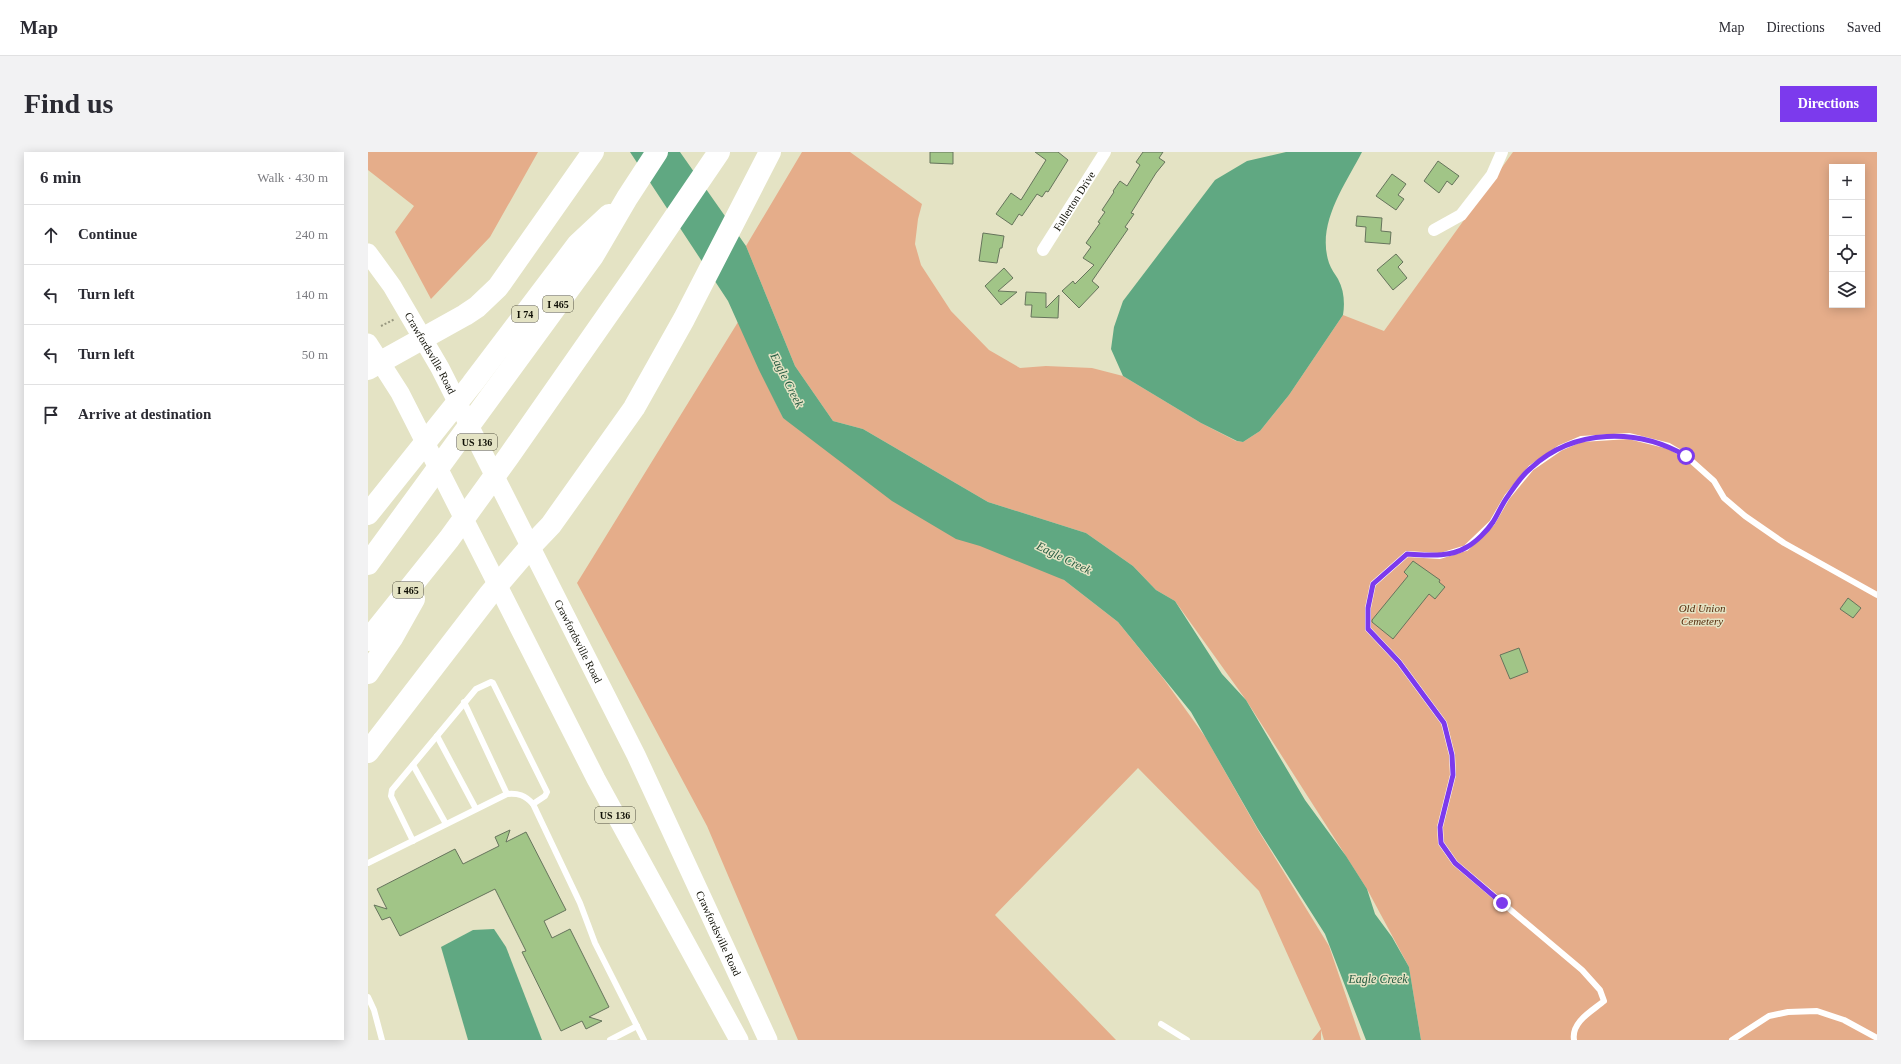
<!DOCTYPE html>
<meta charset="utf-8">
<style>
:root{--surface:#fff;--page:#f2f2f3;--text:#2b2b33;--muted:#7c7c81;--line:#e1e1e2;--accent:#7c3aed}
body{margin:0;font-family:Georgia,serif;background:var(--page);color:var(--text)}
.controls{position:absolute;right:12px;top:12px;display:grid;overflow:hidden;border-radius:0px;box-shadow:0 2px 10px #0003}
.controls button{width:36px;height:36px;display:grid;place-items:center;padding:0;border:0;border-bottom:1px solid var(--line);background:var(--surface);color:var(--text);font:20px sans-serif}
.stop{position:absolute;width:12px;height:12px;margin:-9px;border:3px solid #7c3aed;border-radius:50%;background:#fff}
.stop.end{background:#7c3aed;border-color:#fff;box-shadow:0 1px 4px #0008}
.list{margin:0;padding:0;list-style:none}
h2{display:flex;justify-content:space-between;align-items:center;height:52px;margin:0;padding:0 16px;font-size:17px}
h2 small{font-size:13px;font-weight:400;color:var(--muted)}
.list li{display:grid;grid-template-columns:26px 1fr auto;gap:12px;align-items:center;box-sizing:border-box;height:60px;padding:0 16px;border-top:1px solid var(--line)}
.list b{display:block;font-size:15px;white-space:nowrap}
.list em{font-size:13px;font-style:normal;color:var(--muted)}
.icon{flex:none;width:22px;height:22px;fill:none;stroke:currentColor;stroke-width:2;stroke-linecap:round;stroke-linejoin:round}
.map{position:relative;flex:none;width:1509px;height:888px;overflow:hidden;border-radius:0px}
header{display:flex;align-items:center;gap:24px;box-sizing:border-box;height:56px;padding:0 20px;background:var(--surface);border-bottom:1px solid var(--line)}
header strong{font-size:19px}
nav{display:flex;gap:22px;margin-inline-start:auto;font-size:14px}
.intro{display:flex;align-items:center;justify-content:space-between;box-sizing:border-box;height:96px;padding:0 24px}
h1{margin:0;font-size:28px}
.button{padding:10px 18px;border-radius:0px;background:var(--accent);color:#fff;font-size:14px;font-weight:700}
main{display:flex;gap:24px;padding:0 24px}
aside{flex:1;background:var(--surface);border-radius:0px;box-shadow:0 2px 10px #0003}
.map>svg:first-child{display:block}
</style>
<header>
<strong>Map</strong>
<nav><a>Map</a><a>Directions</a><a>Saved</a></nav>
</header>
<div class="intro"><h1>Find us</h1><a class="button">Directions</a></div>
<main>
<aside>
<h2>6 min<small>Walk · 430 m</small></h2>
<ul class="list">
<li><svg class="icon" aria-label="ahead" viewBox="0 0 24 24"><path d="M12 20V5M6 11l6-6 6 6"/></svg><div><b>Continue</b></div><em>240 m</em></li>
<li><svg class="icon" aria-label="left" viewBox="0 0 24 24"><path d="M17 20v-9H6M10 6l-5 5 5 5"/></svg><div><b>Turn left</b></div><em>140 m</em></li>
<li><svg class="icon" aria-label="left" viewBox="0 0 24 24"><path d="M17 20v-9H6M10 6l-5 5 5 5"/></svg><div><b>Turn left</b></div><em>50 m</em></li>
<li><svg class="icon" aria-label="arrive" viewBox="0 0 24 24"><path d="M6 21V4h12l-3 4 3 4H6"/></svg><div><b>Arrive at destination</b></div></li>
</ul>
</aside>
<div class="map">
<svg width="1509" height="888" viewBox="0 0 1509 888">
<rect width="100%" height="100%" fill="#e4e3c4"/>
<g fill="#e5ad8a" fill-rule="evenodd">
<polygon points="0,0 170,0 122,85 63,147 27,80 46,54 0,18"/>
<path d="M434,0H482L554,52L550,67L547,92L553,113L583,159L621,198L652,216L678,214L724,216L755,224L833,271L868,289L875,290L892,279L921,243L975,163L1016,179L1145,0H1509V888H1053L1041,815L999,737L878,548L807,449L788,438L765,414L718,381L620,350L495,277L465,269L427,214L378,94ZM1464,15H1494V153H1464Z"/>
<polygon points="370,170 415,266 696,428 750,470 795,526 838,586 890,678 961,794 993,888 956,888 953,878 953,888 944,888 953,877 891,739 770,616 627,763 748,888 430,888 339,674 209,431"/>
</g>
<g fill="#60a882">
<polygon points="262,0 312,0 378,94 427,214 465,269 495,277 620,350 718,381 765,414 788,438 807,449 854,522 878,548 937,648 978,704 999,737 1007,762 1024,785 1041,815 1053,888 998,888 957,782 890,677 823,560 750,470 696,428 612,394 588,387 524,349 415,266 391,218 360,149"/>
<path d="M918,0H994C977,33 948,72 961,111C963,117 967,122 970,127C976,138 977,151 975,163L921,243L892,279L875,290L869,289L833,271L755,224L743,197L746,175L755,149L847,28L879,9Z"/>
<polygon points="126,777 138,795 174,888 100,888 73,795 105,778"/>
</g>
<g fill="#a1c587" stroke="#66745c">
<polygon points="562,0 585,0 585,12 562,11"/>
<polygon points="667,0 690,0 700,8 680,40 678,39 674,45 669,42 654,64 651,62 644,73 628,62 643,41 653,48 678,8"/>
<polygon points="775,0 795,0 791,6 797,10 788,21 763,61 766,62 757,75 760,77 724,129 731,135 711,156 694,139 705,129 707,132 726,113 715,106 723,95 718,91 732,71 730,70 737,60 734,58 746,40 745,39 752,29 759,34 772,13 768,10"/>
<polygon points="1070,9 1091,24 1084,33 1079,29 1071,41 1056,29"/>
<polygon points="1024,22 1038,32 1030,43 1036,47 1028,58 1008,44"/>
<polygon points="989,64 1014,66 1013,79 1023,80 1022,92 997,90 998,75 988,74"/>
<polygon points="615,81 636,84 634,96 632,96 629,111 611,109"/>
<polygon points="1028,102 1035,110 1030,115 1039,126 1025,138 1009,118"/>
<polygon points="636,116 645,126 630,139 649,140 633,153 617,134"/>
<polygon points="658,140 678,141 678,156 691,143 690,166 663,165 664,153 657,153"/>
<polygon points="1045,409 1072,428 1071,430 1077,435 1067,447 1061,442 1025,487 1004,470 1004,468 1040,424 1036,420"/>
<polygon points="1480,446 1493,456 1485,466 1472,457"/>
<polygon points="1151,496 1160,520 1142,527 1132,503"/>
<polygon points="142,678 138,690 158,680 198,758 176,769 184,786 202,777 241,855 221,865 234,869 218,877 214,869 193,879 154,800 158,799 127,737 32,784 22,765 14,768 6,753 19,757 9,737 87,697 95,712 131,694 127,685"/>
</g>
<g fill="none" stroke-linecap="round" stroke-linejoin="round">
<polyline stroke="#97977f" stroke-width="2" stroke-dasharray="2 2" stroke-linecap="butt" points="13,174 27,167"/>
<g stroke="#fff" stroke-width="6">
<polyline points="96,550 139,642"/>
<polyline points="69,584 108,657"/>
<polyline points="45,613 78,672"/>
<polyline points="45,689 23,644 24,638 108,537 123,530 125,531 179,640 177,644 165,652"/>
<path d="M0,711L139,642C150,641 157,643 165,652L212,751L227,791L276,888"/>
<polyline points="0,845 6,858 14,888"/>
<polyline points="793,872 819,888"/>
<polyline points="242,888 269,874"/>
<path d="M1206,888C1203,870 1224,859 1236,849L1232,838L1214,818L1087,711L1073,691L1072,675L1085,623L1084,603L1076,571L1031,510L1000,477V456L1005,432L1039,402L1072,404L1098,396L1124,371L1139,345L1163,316L1192,296L1213,287L1261,284L1301,294L1318,304L1346,329L1356,346L1377,364L1416,391L1509,443"/>
<polyline points="1364,888 1401,864 1420,860 1449,859 1476,868 1509,886"/>
</g>
<g stroke="#fff" stroke-width="12">
<polyline points="1066,78 1093,63 1124,23 1134,0"/>
<path id="s1" d="M675,98L737,0"/>
</g>
<g stroke="#fff" stroke-width="19">
<path id="s2" d="M0,101L24,134L72,216L268,603L400,888"/>
<polyline points="0,191 32,241 228,627 371,888"/>
</g>
<g stroke="#fff" stroke-width="22">
<polyline points="0,217 97,163 109,155 130,135 225,0"/>
<polyline points="0,362 104,232 210,92 241,63"/>
<polyline points="0,412 225,104 259,46 289,0"/>
<polyline points="0,488 81,387 141,304 266,125 351,0"/>
<polyline points="0,521 24,486 46,447"/>
<polyline points="0,600 121,443 162,395 183,373 266,256 316,167 402,0"/>
</g>
</g>
<g fill="none" stroke-linecap="round" stroke-linejoin="round">
<path stroke="#7c3aed" stroke-width="5" d="M1134,751L1087,711L1073,691L1072,675L1085,623L1084,603L1076,571L1031,510L1000,477V456L1005,432L1039,402C1059,403 1081,406 1099,395C1108,390 1119,379 1125,370C1130,362 1134,352 1140,344C1147,334 1154,323 1163,316C1206,276 1270,276 1318,304"/>
</g>
<g text-anchor="middle" stroke-width="3" stroke-linejoin="round" paint-order="stroke">
<g fill="#e4e3c4" stroke="#504f3f" stroke-width="1">
<rect x="175" y="144" width="30" height="16" rx="3"/>
<rect x="144" y="154" width="26" height="16" rx="3"/>
<rect x="89" y="282" width="40" height="16" rx="3"/>
<rect x="25" y="430" width="30" height="16" rx="3"/>
<rect x="227" y="655" width="40" height="16" rx="3"/>
</g>
<g font-size="10" font-weight="bold" fill="#101006">
<text x="190" y="156">I 465</text>
<text x="157" y="166">I 74</text>
<text x="109" y="294">US 136</text>
<text x="40" y="442">I 465</text>
<text x="247" y="667">US 136</text>
</g>
<g font-size="11" fill="#101006" stroke="#e4e3c4">
<text dy="4" stroke="none"><textPath href="#s1" startOffset="58">Fullerton Drive</textPath></text>
<text dy="4" stroke="none"><textPath href="#s2" startOffset="118">Crawfordsville Road</textPath></text>
<text dy="4" stroke="none"><textPath href="#s2" startOffset="442">Crawfordsville Road</textPath></text>
<text dy="4" stroke="none"><textPath href="#s2" startOffset="766">Crawfordsville Road</textPath></text>
</g>
<g font-size="11" font-style="italic" fill="#542b0c" stroke="#e4e3c4">
<text x="1334" y="460">Old Union<tspan x="1334" dy="13">Cemetery</tspan></text>
</g>
<g font-size="12" font-style="italic" fill="#235a40" stroke="#e4e3c4">
<text transform="translate(419 228) rotate(63)" y="4">Eagle Creek</text>
<text transform="translate(696 406) rotate(26)" y="4">Eagle Creek</text>
<text x="1010" y="831">Eagle Creek</text>
</g>
</g>
</svg>
<div class="controls">
<button>+</button>
<button>−</button>
<button><svg class="icon" aria-label="locate" viewBox="0 0 24 24"><circle cx="12" cy="12" r="6"/><path d="M12 2v4M12 18v4M2 12h4M18 12h4"/></svg></button>
<button><svg class="icon" aria-label="layers" viewBox="0 0 24 24"><path d="M12 4l9 5-9 5-9-5zM3 14l9 5 9-5"/></svg></button>
</div>
<div class="stop" style="left:1318px;top:304px"></div>
<div class="stop end" style="left:1134px;top:751px"></div>
</div>
</main>
